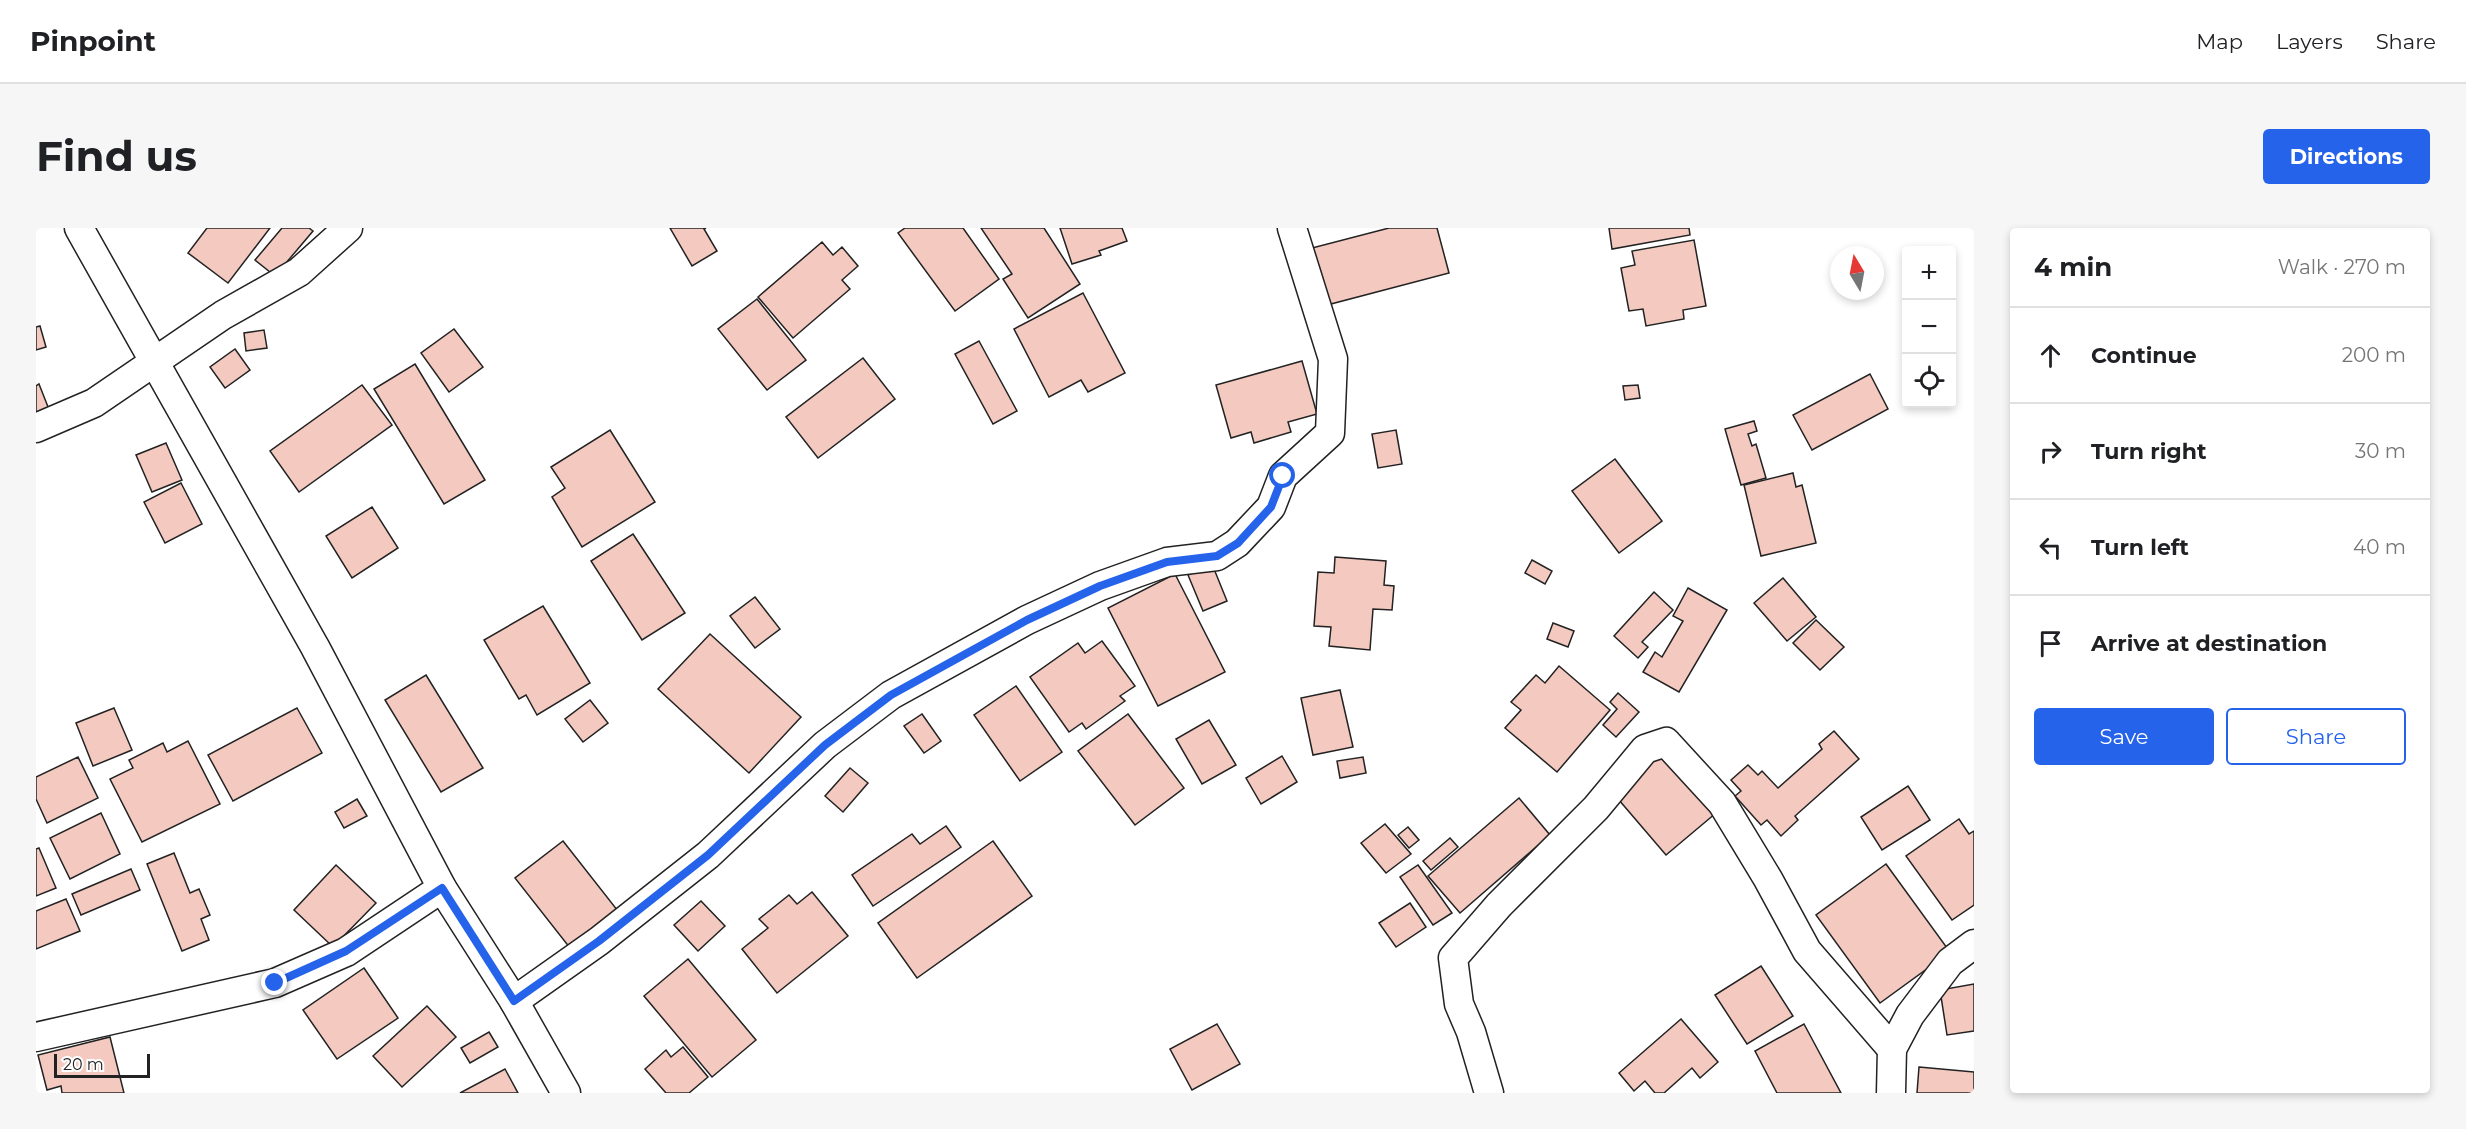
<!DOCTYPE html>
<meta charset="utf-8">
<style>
:root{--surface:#fff;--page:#f6f6f6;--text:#202124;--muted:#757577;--line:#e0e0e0;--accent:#2563eb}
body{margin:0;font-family:Montserrat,sans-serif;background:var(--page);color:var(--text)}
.controls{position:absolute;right:18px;top:18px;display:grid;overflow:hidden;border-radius:6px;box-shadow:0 3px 9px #0003}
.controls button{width:54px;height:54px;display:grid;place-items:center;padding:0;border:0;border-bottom:2px solid var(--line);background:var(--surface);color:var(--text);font:30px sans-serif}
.compass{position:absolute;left:1794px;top:18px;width:54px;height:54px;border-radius:50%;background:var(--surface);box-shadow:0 3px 9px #0003;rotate:350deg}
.scale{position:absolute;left:18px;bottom:15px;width:96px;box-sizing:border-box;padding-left:6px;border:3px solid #222;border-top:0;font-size:16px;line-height:21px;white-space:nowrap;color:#222;-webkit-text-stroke:4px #fff;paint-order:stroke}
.stop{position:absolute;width:18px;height:18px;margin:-14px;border:4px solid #2563eb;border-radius:50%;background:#fff}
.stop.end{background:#2563eb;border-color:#fff;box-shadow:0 2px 6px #0008}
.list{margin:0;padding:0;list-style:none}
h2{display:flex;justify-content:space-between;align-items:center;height:78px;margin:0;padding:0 24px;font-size:26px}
h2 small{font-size:20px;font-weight:400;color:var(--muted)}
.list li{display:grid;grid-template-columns:39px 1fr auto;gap:18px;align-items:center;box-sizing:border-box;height:96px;padding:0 24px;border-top:2px solid var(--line)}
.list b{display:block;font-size:22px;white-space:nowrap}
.list em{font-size:20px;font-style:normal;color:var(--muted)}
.actions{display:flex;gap:12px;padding:18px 24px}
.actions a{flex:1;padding:14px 0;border:2px solid var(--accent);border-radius:6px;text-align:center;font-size:21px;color:var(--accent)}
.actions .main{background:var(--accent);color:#fff}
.icon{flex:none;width:33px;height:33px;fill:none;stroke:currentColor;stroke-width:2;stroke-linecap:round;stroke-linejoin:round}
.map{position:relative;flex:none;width:1938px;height:865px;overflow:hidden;border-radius:6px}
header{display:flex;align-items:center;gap:36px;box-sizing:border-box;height:84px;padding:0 30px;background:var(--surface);border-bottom:2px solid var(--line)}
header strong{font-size:28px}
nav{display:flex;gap:33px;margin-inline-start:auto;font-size:21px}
.intro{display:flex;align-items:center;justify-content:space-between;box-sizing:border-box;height:144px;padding:0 36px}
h1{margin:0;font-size:42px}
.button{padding:15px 27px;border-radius:6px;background:var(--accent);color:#fff;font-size:21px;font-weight:700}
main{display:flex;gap:36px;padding:0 36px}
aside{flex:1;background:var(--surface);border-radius:6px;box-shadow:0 3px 9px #0003}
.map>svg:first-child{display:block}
</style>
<header>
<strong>Pinpoint</strong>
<nav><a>Map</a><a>Layers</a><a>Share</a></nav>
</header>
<div class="intro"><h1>Find us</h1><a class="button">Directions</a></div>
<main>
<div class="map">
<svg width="1938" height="865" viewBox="0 0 1938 865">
<rect width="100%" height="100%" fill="#fff"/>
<g fill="#f3c9c0" stroke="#222" stroke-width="1.5">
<polygon points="171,0 234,0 192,55 152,25"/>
<polygon points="246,0 273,0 277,3 239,48 219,32"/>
<polygon points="634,0 670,0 668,1 681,23 656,38"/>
<polygon points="869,0 927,0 963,51 919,83 862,5"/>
<polygon points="945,0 1008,0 1044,56 992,90 967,51 976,46"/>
<polygon points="1024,0 1086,0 1091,13 1063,23 1065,27 1036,36"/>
<polygon points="1353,0 1401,0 1413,45 1291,77 1276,20"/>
<polygon points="1573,0 1653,0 1654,7 1576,21"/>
<polygon points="1658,12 1670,78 1647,82 1648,91 1610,98 1607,81 1593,83 1585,40 1599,37 1596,23"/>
<polygon points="786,14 797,27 806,19 822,38 806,52 814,61 757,110 722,69"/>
<polygon points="1047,65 1089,145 1052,164 1045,152 1013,169 978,101"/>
<polygon points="721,71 770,132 731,162 682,101"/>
<polygon points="4,98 10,119 0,122 0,99"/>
<polygon points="418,101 447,139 413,164 385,125"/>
<polygon points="228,102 231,120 210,123 208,105"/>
<polygon points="943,113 981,183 957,196 919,126"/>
<polygon points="199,121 214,142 189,160 174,139"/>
<polygon points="827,130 859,171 782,230 750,189"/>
<polygon points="1266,133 1281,186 1252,194 1255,204 1218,215 1215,204 1195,210 1180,157"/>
<polygon points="379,136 449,252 408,276 338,161"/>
<polygon points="1834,146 1852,181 1776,222 1757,187"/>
<polygon points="3,156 16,189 0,195 0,158"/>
<polygon points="326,157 356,197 263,264 234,223"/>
<polygon points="1602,157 1604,170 1589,172 1587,158"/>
<polygon points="1718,193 1721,203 1712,206 1716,218 1720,216 1730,250 1705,257 1689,201"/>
<polygon points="574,202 619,274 546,319 516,269 529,260 515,239"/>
<polygon points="1360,202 1366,236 1342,240 1336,206"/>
<polygon points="130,215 146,252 116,264 100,227"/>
<polygon points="1579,231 1626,293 1583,325 1536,263"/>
<polygon points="1757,245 1760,259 1766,257 1780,315 1725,328 1708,257"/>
<polygon points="145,255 166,296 129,315 108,274"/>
<polygon points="336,279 362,320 316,350 290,308"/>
<polygon points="597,306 649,385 606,412 555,333"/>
<polygon points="1299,329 1350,333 1348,357 1358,358 1356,382 1337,381 1334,422 1293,418 1295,399 1278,398 1282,344 1298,345"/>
<polygon points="1496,332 1516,343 1509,356 1489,345"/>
<polygon points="1176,336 1191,373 1167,383 1152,347"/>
<polygon points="1139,346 1189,444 1122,478 1072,380"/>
<polygon points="1747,350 1780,389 1751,413 1718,375"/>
<polygon points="1652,360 1691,382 1643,464 1607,444 1619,424 1626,429 1647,393 1637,388"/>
<polygon points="1618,364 1637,382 1606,414 1612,419 1602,430 1578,408"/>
<polygon points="719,369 744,401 719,420 694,388"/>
<polygon points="507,378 554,455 501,487 490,467 483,471 448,412"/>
<polygon points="1780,392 1808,419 1784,442 1757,415"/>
<polygon points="1517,395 1538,403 1532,419 1511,411"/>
<polygon points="674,406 765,489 713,545 622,461"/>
<polygon points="1066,413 1099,458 1084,468 1089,473 1050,501 1046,495 1033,504 994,449 1042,415 1049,425"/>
<polygon points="1523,438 1574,482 1521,544 1469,500 1485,482 1475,474 1500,447 1509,455"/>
<polygon points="390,447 447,540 405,564 349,472"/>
<polygon points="980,458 1026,524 984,553 938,487"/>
<polygon points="1304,462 1317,519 1277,527 1265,470"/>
<polygon points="1582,465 1603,484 1580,509 1567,497 1581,481 1574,474"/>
<polygon points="554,472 572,495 547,514 529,491"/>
<polygon points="78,480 96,522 57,538 40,495"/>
<polygon points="261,480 286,525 197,573 172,527"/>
<polygon points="886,486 905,513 888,525 868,498"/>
<polygon points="1092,486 1148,560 1099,597 1042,523"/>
<polygon points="1173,492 1200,537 1166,556 1140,511"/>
<polygon points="1798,503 1823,531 1759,588 1762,592 1745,608 1731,592 1725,597 1699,568 1705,563 1695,552 1712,537 1722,547 1726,543 1742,560 1786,521 1783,516"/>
<polygon points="152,513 184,576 106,614 74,551 97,540 93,532 127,515 131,524"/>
<polygon points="1627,523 1680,585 1630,627 1577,565"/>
<polygon points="1246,528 1261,554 1225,576 1210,550"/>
<polygon points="42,529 62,570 11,595 0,571 0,549"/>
<polygon points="1327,529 1330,545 1304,550 1301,533"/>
<polygon points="814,540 832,555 807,584 789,568"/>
<polygon points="1872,558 1894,592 1846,622 1825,589"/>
<polygon points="1483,570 1514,607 1424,685 1392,648"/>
<polygon points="321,571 331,588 308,600 299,584"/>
<polygon points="65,585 84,626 34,651 14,610"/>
<polygon points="1923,591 1933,606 1938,603 1938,677 1916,692 1870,628"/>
<polygon points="1349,596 1375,626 1350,645 1325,615"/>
<polygon points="910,598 925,619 837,678 816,647 876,606 884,616"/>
<polygon points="1372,599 1383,612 1373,620 1362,607"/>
<polygon points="1414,610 1422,619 1395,642 1387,633"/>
<polygon points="527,613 582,683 534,720 479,650"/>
<polygon points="957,613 996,668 881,750 842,695"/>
<polygon points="3,620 20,660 0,668 0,621"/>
<polygon points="138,625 154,665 163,661 174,687 165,691 173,712 146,723 111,636"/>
<polygon points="1850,636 1914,724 1844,775 1780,687"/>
<polygon points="300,637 340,675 297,719 258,682"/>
<polygon points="1382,637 1416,685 1397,697 1364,649"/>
<polygon points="95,641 104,662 45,687 36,666"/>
<polygon points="776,664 812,708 741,765 706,721 732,700 723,691 753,667 761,676"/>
<polygon points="30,671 44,703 0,721 0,683"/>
<polygon points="665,673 689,698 662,723 638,697"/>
<polygon points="1374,675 1390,699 1360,719 1343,695"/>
<polygon points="652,731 720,812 676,849 608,768"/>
<polygon points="1725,738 1757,788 1711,816 1679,767"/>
<polygon points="328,740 362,790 301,831 267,782"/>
<polygon points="1938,756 1938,803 1911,807 1904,762"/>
<polygon points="391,778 420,809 366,859 337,828"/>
<polygon points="1645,791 1682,834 1664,850 1656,840 1628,865 1619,865 1609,853 1598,863 1583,845"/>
<polygon points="1181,796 1204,836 1156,862 1134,821"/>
<polygon points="1768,796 1805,865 1741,865 1719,823"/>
<polygon points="453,804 462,819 434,835 425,820"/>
<polygon points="74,809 88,865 26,865 25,858 11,862 2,827"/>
<polygon points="647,819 672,849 653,865 630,865 609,841 630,822 635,829"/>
<polygon points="1883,839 1938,844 1938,865 1881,865"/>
<polygon points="469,841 482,865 424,865"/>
</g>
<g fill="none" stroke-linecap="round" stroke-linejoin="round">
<g stroke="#222" stroke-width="31">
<g id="minor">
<polyline points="43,0 279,419 406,660 478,773 530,865"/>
<polyline points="0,200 58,175 187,87 263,44 312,0"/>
<polyline points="478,773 563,713 672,627 789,517 855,467 991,392 1064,358 1131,334 1181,328 1201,315 1235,279 1247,248 1294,205 1297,131 1256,0"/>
<polyline points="0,809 239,755 310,724 406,660"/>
<polyline points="1453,865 1435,804 1423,776 1417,730 1463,677 1560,580 1609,521 1630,514 1686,575 1732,651 1771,723 1856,821"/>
<polyline points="1855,865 1856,821 1874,787 1914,734 1938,716"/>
</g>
</g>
<use href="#minor" stroke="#fff" stroke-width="28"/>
</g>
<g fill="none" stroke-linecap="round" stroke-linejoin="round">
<polyline stroke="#2563eb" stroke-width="8" points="239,755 310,723 406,660 478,773 563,713 672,627 789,517 855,467 991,392 1064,358 1131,334 1181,328 1202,315 1235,279 1247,248"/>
</g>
</svg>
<div class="controls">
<button>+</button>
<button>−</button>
<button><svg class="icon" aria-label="locate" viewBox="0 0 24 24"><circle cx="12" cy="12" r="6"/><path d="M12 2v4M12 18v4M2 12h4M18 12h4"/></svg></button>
</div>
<svg class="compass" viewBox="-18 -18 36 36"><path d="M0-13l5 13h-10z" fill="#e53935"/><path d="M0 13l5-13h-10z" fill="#757577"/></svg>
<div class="scale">20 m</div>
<div class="stop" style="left:1247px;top:248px"></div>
<div class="stop end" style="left:239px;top:755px"></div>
</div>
<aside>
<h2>4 min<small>Walk · 270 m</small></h2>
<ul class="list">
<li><svg class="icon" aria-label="ahead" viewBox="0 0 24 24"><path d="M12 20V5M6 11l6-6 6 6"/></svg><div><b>Continue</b></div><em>200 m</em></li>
<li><svg class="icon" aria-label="right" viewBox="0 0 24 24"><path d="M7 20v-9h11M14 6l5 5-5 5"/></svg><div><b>Turn right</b></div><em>30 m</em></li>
<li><svg class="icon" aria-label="left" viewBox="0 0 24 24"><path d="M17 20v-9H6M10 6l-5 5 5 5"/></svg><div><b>Turn left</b></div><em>40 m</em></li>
<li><svg class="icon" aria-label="arrive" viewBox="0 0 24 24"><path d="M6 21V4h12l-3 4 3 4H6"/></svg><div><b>Arrive at destination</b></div></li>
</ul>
<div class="actions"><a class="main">Save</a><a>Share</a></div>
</aside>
</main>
